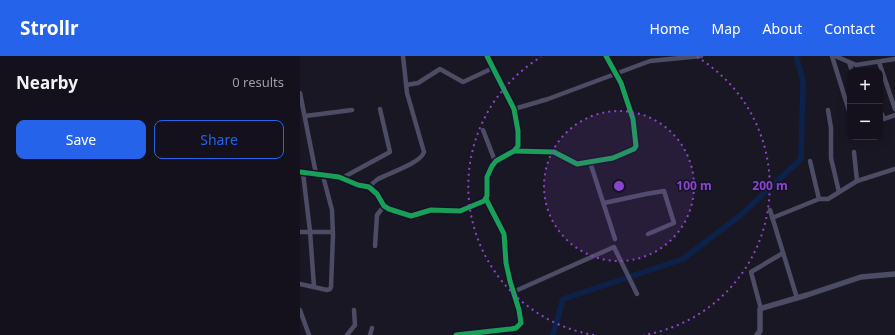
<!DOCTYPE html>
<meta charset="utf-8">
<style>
:root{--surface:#14111c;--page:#211f29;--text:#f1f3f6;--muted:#9d9da3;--line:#33313b;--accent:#2563eb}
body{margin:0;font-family:"Noto Sans",sans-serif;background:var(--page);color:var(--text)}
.controls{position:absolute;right:12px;top:12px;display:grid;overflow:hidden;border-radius:8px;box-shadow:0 2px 10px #0003}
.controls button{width:36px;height:36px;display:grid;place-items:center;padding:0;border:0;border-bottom:1px solid var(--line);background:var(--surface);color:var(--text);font:20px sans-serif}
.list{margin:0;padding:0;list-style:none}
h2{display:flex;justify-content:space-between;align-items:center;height:52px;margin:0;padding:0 16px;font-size:17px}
h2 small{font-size:13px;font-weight:400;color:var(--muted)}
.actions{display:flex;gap:8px;padding:12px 16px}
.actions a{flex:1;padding:9px 0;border:1px solid var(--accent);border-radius:8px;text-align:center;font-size:14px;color:var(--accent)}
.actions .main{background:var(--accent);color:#fff}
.map{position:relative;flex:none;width:595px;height:279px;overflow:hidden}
header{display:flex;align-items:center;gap:24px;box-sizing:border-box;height:56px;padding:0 20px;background:var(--accent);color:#fff}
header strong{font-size:19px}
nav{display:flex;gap:22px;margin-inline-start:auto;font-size:14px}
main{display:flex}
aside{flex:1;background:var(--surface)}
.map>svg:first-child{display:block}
</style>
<header>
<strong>Strollr</strong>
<nav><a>Home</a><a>Map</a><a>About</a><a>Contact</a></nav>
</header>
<main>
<aside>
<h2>Nearby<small>0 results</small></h2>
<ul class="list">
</ul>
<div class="actions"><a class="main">Save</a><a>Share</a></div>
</aside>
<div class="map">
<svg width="595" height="279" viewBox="0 0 595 279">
<rect width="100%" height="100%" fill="#1a1725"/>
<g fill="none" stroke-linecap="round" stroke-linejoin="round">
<polyline stroke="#0d224a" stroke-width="5.5" points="253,279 263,243 383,203 442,158 501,103 503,24 496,0"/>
<g stroke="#4d4c65" stroke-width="4.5">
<polyline points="532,0 550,58"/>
<polyline points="535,0 556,9 595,3"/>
<polyline points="549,6 552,15"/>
<polyline points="579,6 595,53"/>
<polyline points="106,29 118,27 140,13 163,26 193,12"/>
<polyline points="0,37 16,118"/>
<polyline points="214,53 248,43 350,5 401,0"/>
<polyline points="528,54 531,72 531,102 539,136"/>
<polyline points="580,54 584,63 595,59"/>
<polyline points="5,60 52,54"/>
<polyline points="183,74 195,105"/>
<polyline points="214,95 254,96 277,108 313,102 334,93 336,90 333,63 321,27 306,0"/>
<polyline points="554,96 557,125"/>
<polyline points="290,106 315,183"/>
<polyline points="0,116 39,121 58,129 69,131 77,138 84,150 89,153 111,160 131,154 160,155 184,145 187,140 187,121 192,110 196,105 214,95 218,90 218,75 214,53 187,0"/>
<polyline points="3,117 10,175 14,231"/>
<polyline points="42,122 90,96 80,53"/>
<path d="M69,131C72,128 75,125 78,123C89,117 121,107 124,96L107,37L103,0"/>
<polyline points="519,143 528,143 557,125 595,113"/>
<polyline points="304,147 346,138 364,135 374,167 348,178"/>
<polyline points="470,154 497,242"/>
<polyline points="472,162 519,143 510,105"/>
<polyline points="0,176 33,176"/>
<polyline points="75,190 77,159 84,150"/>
<polyline points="0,228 27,234 30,233 31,231 33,179 32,154 23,120"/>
<polyline points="213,236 314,191 337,238"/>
<polyline points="461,253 451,216 483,197"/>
<polyline points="0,254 9,279"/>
<polyline points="47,279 55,269 54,254"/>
<polyline points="70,279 72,272"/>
<polyline points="156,279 211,273 216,272 221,267 219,254 210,225 206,207 204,178 186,143"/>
</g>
<polyline stroke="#4d4c65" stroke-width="5.5" points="457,279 460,275 460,253 462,252 507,239 561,221 595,218"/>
<g stroke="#16112b" stroke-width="8">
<g id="cycleway">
<polyline points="214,95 254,96 277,108 313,102 334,93 336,90 333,63 321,27 306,0"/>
<polyline points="0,116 39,121 58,129 69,131 77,138 84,150 89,153 111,160 131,154 160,155 184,145 187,140 187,121 192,110 196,105 214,95 218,90 218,75 214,53 187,0"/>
<polyline points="156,279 211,273 216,272 221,267 219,254 210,225 206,207 204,178 186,143"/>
</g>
</g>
<use href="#cycleway" stroke="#1a9f57" stroke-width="5"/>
</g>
<circle cx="319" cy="130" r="75" fill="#8a46c9" fill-opacity=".12"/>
<g fill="none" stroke="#8a46c9" stroke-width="2" stroke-dasharray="2 4">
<circle cx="319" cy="130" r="75"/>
<path d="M294 279A151 151 0 0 1 241 1M397 1A151 151 0 0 1 344 279"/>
</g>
<circle cx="319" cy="130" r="6" fill="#8a46c9" stroke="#16112b" stroke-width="2"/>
<g font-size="12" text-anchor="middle" font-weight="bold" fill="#8a46c9" stroke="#16112b" stroke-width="3" stroke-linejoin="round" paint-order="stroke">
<text x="394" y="134">100 m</text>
<text x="470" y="134">200 m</text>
</g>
</svg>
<div class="controls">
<button>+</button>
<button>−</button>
</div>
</div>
</main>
